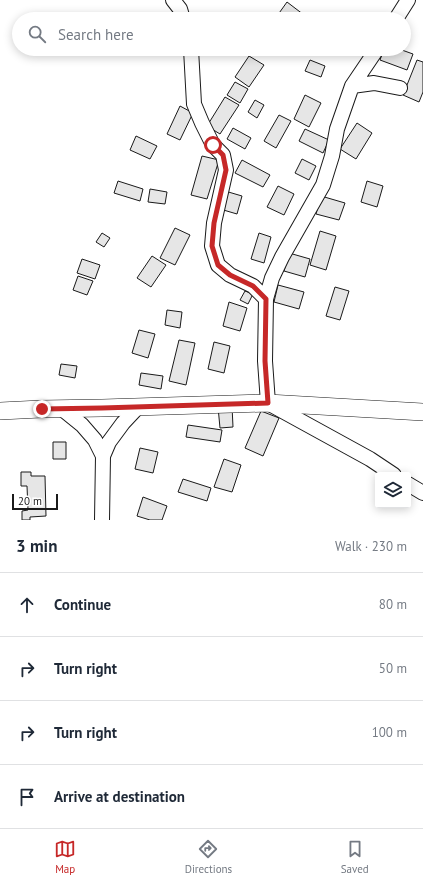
<!DOCTYPE html>
<html lang="en">
<head>
<meta charset="utf-8">
<style>
  body { margin:0; font-family:"PT Sans",sans-serif; background:#f6f6f7; color:#1f2937 }
  .controls { position:absolute; right:12px; bottom:12px; display:grid; overflow:hidden; border-radius:4px; box-shadow:0 2px 10px #0003 }
  .controls button { width:36px; height:36px; display:grid; place-items:center; padding:0; border:0; border-bottom:1px solid #e0e1e3; background:#fff; color:#1f2937; font:20px sans-serif }
  .scale { position:absolute; left:12px; bottom:10px; width:46px; box-sizing:border-box; padding-left:4px; border:2px solid #1a1a1a; border-top:0; font-size:11px; line-height:14px; white-space:nowrap; color:#1a1a1a; -webkit-text-stroke:3px #fff; paint-order:stroke }
  .stop { position:absolute; width:12px; height:12px; margin:-9px; border:3px solid #c62828; border-radius:50%; background:#fff }
  .stop.end { background:#c62828; border-color:#fff; box-shadow:0 1px 4px #0008 }
  .list { margin:0; padding:0; list-style:none }
  h2 { display:flex; justify-content:space-between; align-items:center; height:52px; margin:0; padding:0 16px; font-size:17px }
  h2 small { font-size:13px; font-weight:400; color:#747a83 }
  .list li { display:grid; grid-template-columns:26px 1fr auto; gap:12px; align-items:center; box-sizing:border-box; height:64px; padding:0 16px; border-top:1px solid #e0e1e3 }
  .list b { display:block; font-size:15px; white-space:nowrap }
  .list em { font-size:13px; font-style:normal; color:#747a83 }
  .icon { flex:none; width:22px; height:22px; fill:none; stroke:currentColor; stroke-width:2; stroke-linecap:round; stroke-linejoin:round }
  .map { position:relative; flex:none; width:423px; height:520px; overflow:hidden }
  .search { position:absolute; background:#fff; box-shadow:0 2px 10px #0003; left:12px; right:12px; top:12px; height:44px; display:flex; align-items:center; gap:10px; box-sizing:border-box; padding:0 14px; border-radius:22px; color:#747a83; font-size:15px }
  .sheet { height:308px; background:#fff }
  nav { display:flex; justify-content:space-around; align-items:center; box-sizing:border-box; height:56px; border-top:1px solid #e0e1e3; background:#fff; font-size:11px; color:#747a83 }
  nav a { display:grid; justify-items:center; gap:2px }
  nav .on { color:#c62828 }
  .map>svg:first-child { display:block }
</style>
</head>
<body>
<div class="map">
<svg width="423" height="520" viewBox="0 0 423 520">
  <rect width="100%" height="100%" fill="#fff"/>
  <!-- building -->
  <path fill="#e6e6e6" stroke="#1a1a1a" d="M287,2L308,18L307,19H282L277,16Z
    M344,49H357L353,55Z
    M384,49H399L413,54L407,70L380,60Z
    M249,56L264,65L249,87L235,77Z
    M310,60L325,66L321,77L305,71Z
    M417,60L423,62V92L419,102L403,95Z
    M235,82L248,89L240,103L227,95Z
    M305,95L321,103L309,127L294,119Z
    M225,97L239,105L220,134L207,126Z
    M255,100L264,105L257,118L248,112Z
    M180,106L193,113L180,140L167,134Z
    M279,115L291,121L276,148L264,141Z
    M357,123L372,133L356,159L340,149Z
    M233,128L251,138L245,149L227,139Z
    M305,129L329,140L323,153L299,141Z
    M136,136L157,146L150,159L130,150Z
    M202,156L219,160L207,199L191,195Z
    M302,159L316,166L309,180L295,173Z
    M242,160L270,175L263,187L235,173Z
    M118,181L143,189L140,201L114,193Z
    M367,181L383,186L377,207L361,202Z
    M278,186L294,194L284,215L267,207Z
    M150,189L167,192L165,204L148,202Z
    M225,191L242,196L237,214L220,209Z
    M321,196L345,203L339,220L316,214Z
    M175,228L190,235L175,265L160,258Z
    M320,231L336,236L326,270L310,265Z
    M102,233L110,238L104,247L96,242Z
    M259,233L271,237L264,263L251,259Z
    M289,253L310,259L305,277L284,271Z
    M152,256L166,265L151,287L137,278Z
    M82,259L100,265L95,279L77,273Z
    M78,276L93,281L87,295L73,290Z
    M278,285L304,292L299,309L274,302Z
    M335,287L349,291L340,320L326,316Z
    M245,291L253,294L248,304L240,300Z
    M229,302L247,308L240,331L223,326Z
    M167,310L182,312L180,328L165,325Z
    M139,330L155,334L148,358L132,353Z
    M179,340L195,343L186,385L169,381Z
    M214,342L230,346L224,373L208,369Z
    M61,364L77,366L75,378L59,375Z
    M141,373L163,376L161,389L139,385Z
    M232,406L233,427L220,428L218,407Z
    M261,411L279,418L263,456L245,448Z
    M188,425L222,430L220,442L186,437Z
    M53,442H66V459H53Z
    M140,448L158,452L153,473L135,469Z
    M224,459L241,465L232,492L214,487Z
    M21,472H31V476H45L46,516L30,517V520H22V511L28,510L27,486H21Z
    M183,479L211,488L207,501L178,492Z
    M143,497L167,506L162,520H150L137,516Z"/>
  <g fill="none" stroke-linecap="round" stroke-linejoin="round">
    <!-- minor casing -->
    <g stroke="#1a1a1a" stroke-width="16">
      <path id="minor" d="M173,0L180,9L183,19
        M396,19L408,0
        M191,49L194,104L202,123L213,145L223,155L226,170L214,223L212,246L218,265L230,275L253,286L266,299
        M352,86L377,49
        M61,408L82,425L95,440L103,456
        M394,475L370,459L268,403L265,361L266,299L272,278L282,257L323,185L332,156L337,129L352,86L374,83L400,88
        M408,484L423,493
        M102,520L103,456L109,442L123,423L138,407"/>
    </g>
    <!-- tertiary casing -->
    <g stroke="#1a1a1a" stroke-width="18">
      <path id="tertiary" d="M0,411L41,409L102,408L268,403L423,412"/>
    </g>
    <!-- minor -->
    <use href="#minor" stroke="#fff" stroke-width="14"/>
    <!-- tertiary -->
    <use href="#tertiary" stroke="#fff" stroke-width="17"/>
  </g>
  <g fill="none" stroke-linecap="round" stroke-linejoin="round">
    <!-- route -->
    <path stroke="#c62828" stroke-width="5" d="M42,409L102,408L268,403L265,361L266,299L253,286L230,275L218,265L212,246L214,223L226,170L223,155L213,145"/>
  </g>
</svg>
<div class="controls">
<button><svg class="icon" aria-label="layers" viewBox="0 0 24 24"><path d="M12 4l9 5-9 5-9-5zM3 14l9 5 9-5"/></svg></button>
</div>
<div class="scale">20 m</div>
<div class="stop" style="left:213px;top:145px"></div>
<div class="stop end" style="left:42px;top:409px"></div>
<div class="search"><svg class="icon" aria-label="search" viewBox="0 0 24 24"><circle cx="10" cy="10" r="6"/><path d="M15 15l6 6"/></svg>Search here</div>
</div>
<section class="sheet">
<h2>3 min<small>Walk · 230 m</small></h2>
<ul class="list">
<li><svg class="icon" aria-label="ahead" viewBox="0 0 24 24"><path d="M12 20V5M6 11l6-6 6 6"/></svg><div><b>Continue</b></div><em>80 m</em></li>
<li><svg class="icon" aria-label="right" viewBox="0 0 24 24"><path d="M7 20v-9h11M14 6l5 5-5 5"/></svg><div><b>Turn right</b></div><em>50 m</em></li>
<li><svg class="icon" aria-label="right" viewBox="0 0 24 24"><path d="M7 20v-9h11M14 6l5 5-5 5"/></svg><div><b>Turn right</b></div><em>100 m</em></li>
<li><svg class="icon" aria-label="arrive" viewBox="0 0 24 24"><path d="M6 21V4h12l-3 4 3 4H6"/></svg><div><b>Arrive at destination</b></div></li>
</ul>
</section>
<nav>
<a class="on"><svg class="icon" aria-label="map" viewBox="0 0 24 24"><path d="M3 6l6-2 6 2 6-2v14l-6 2-6-2-6 2zM9 4v14M15 6v14"/></svg>Map</a>
<a><svg class="icon" aria-label="directions" viewBox="0 0 24 24"><path d="M12 3l9 9-9 9-9-9zM9 14v-3h6M13 9l2 2-2 2"/></svg>Directions</a>
<a><svg class="icon" aria-label="saved" viewBox="0 0 24 24"><path d="M7 4h10v16l-5-4-5 4z"/></svg>Saved</a>
</nav>
</body>
</html>
